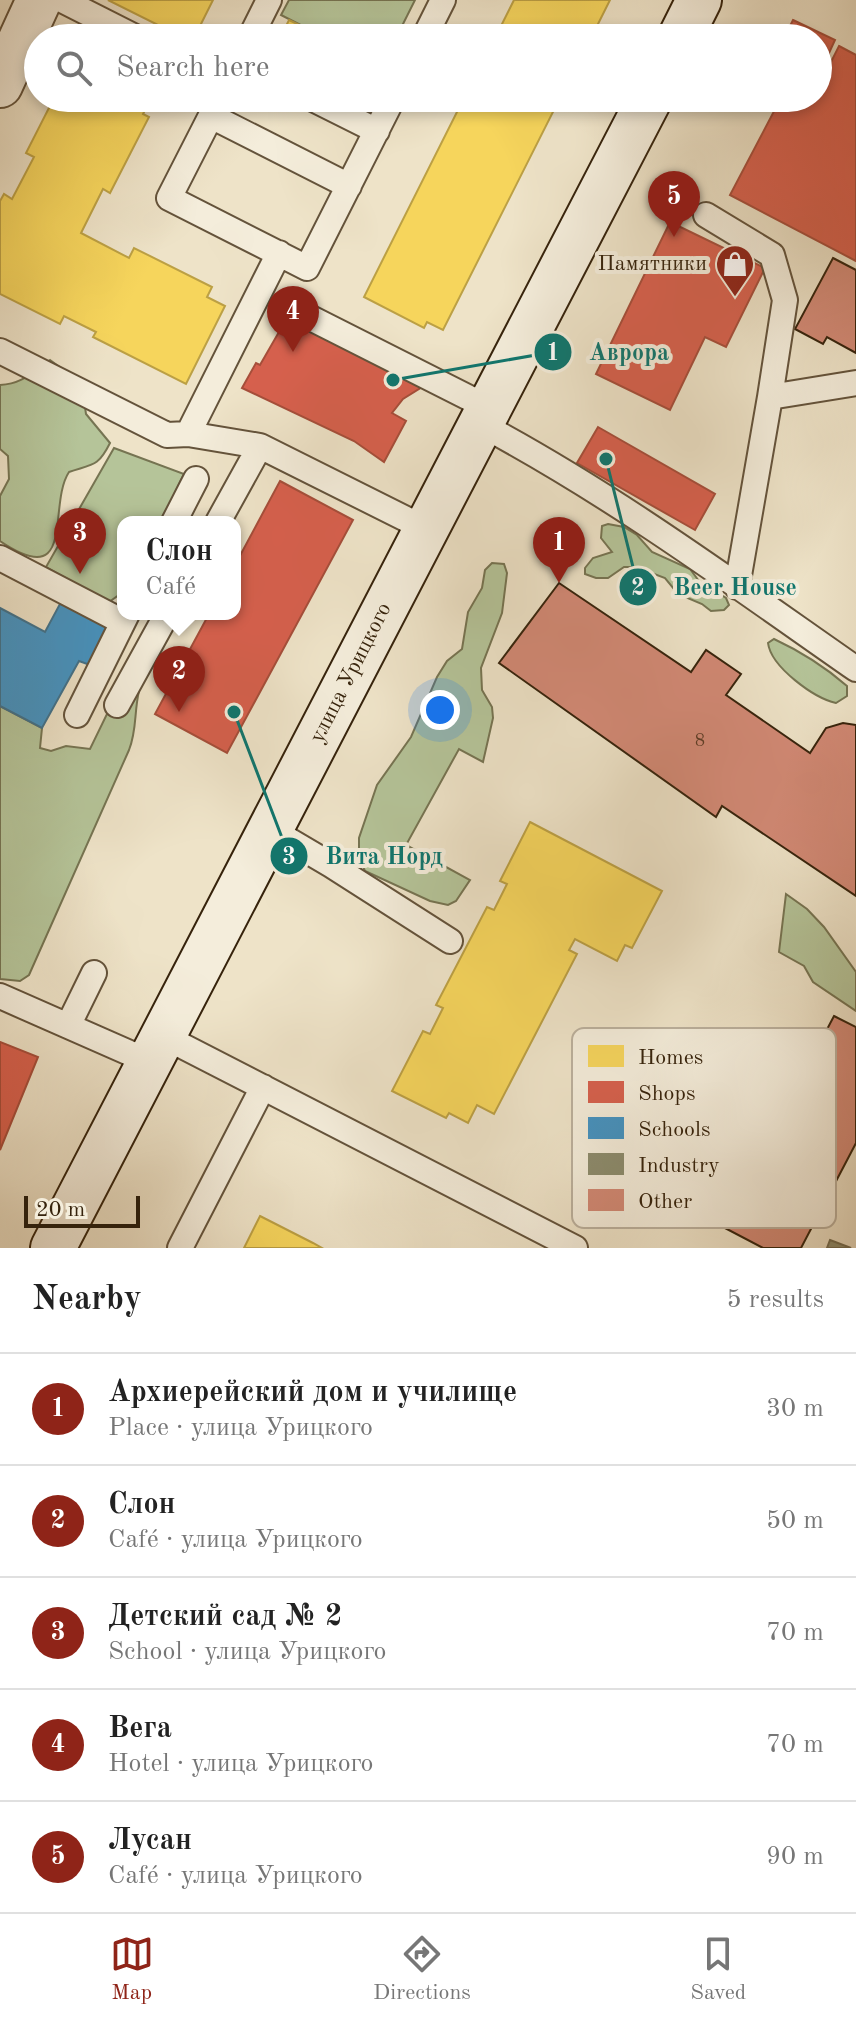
<!DOCTYPE html>
<html lang="en">
<head>
<meta charset="utf-8">
<style>
  body { margin:0; font-family:"Old Standard TT",serif; background:#f2f2f2; color:#222 }
  .scale { position:absolute; left:24px; bottom:20px; width:116px; box-sizing:border-box; padding-left:8px; border:4px solid #36230c; border-top:0; font-size:22px; line-height:28px; white-space:nowrap; color:#36230c; -webkit-text-stroke:6px #f4eddb; paint-order:stroke }
  .you { position:absolute; left:440px; top:710px; width:28px; height:28px; margin:-20px; border:6px solid #fff; border-radius:50%; background:#1a73e8; box-shadow:0 0 0 12px #1a73e833 }
  .badge { display:grid; place-items:center; width:52px; height:52px; border-radius:50%; background:#8f2418; color:#fff; font-size:26px; font-weight:700 }
  .pin { position:absolute; translate:-50% -66px; filter:drop-shadow(0 2px 4px #0008) }
  .pin::after { content:''; position:absolute; top:42px; width:28px; height:24px; background:inherit; clip-path:polygon(0 0,100% 0,50% 100%) }
  .popup { position:absolute; left:117px; top:516px; width:124px; height:104px; box-sizing:border-box; display:grid; place-content:center; border-radius:16px; background:#fff; filter:drop-shadow(0 2px 6px #0005); font-size:26px; white-space:nowrap; color:#767676 }
  .popup b { font-size:30px; color:#222 }
  .popup::after { content:''; position:absolute; left:50%; top:100%; margin-left:-16px; border:16px solid transparent; border-top-color:#fff }
  .list { margin:0; padding:0; list-style:none }
  h2 { display:flex; justify-content:space-between; align-items:center; height:104px; margin:0; padding:0 32px; font-size:34px }
  h2 small { font-size:26px; font-weight:400; color:#767676 }
  .list li { display:grid; grid-template-columns:52px 1fr auto; gap:24px; align-items:center; box-sizing:border-box; height:112px; padding:0 32px; border-top:2px solid #e0e0e0 }
  .list b { display:block; font-size:30px; white-space:nowrap }
  .list p { margin:0; font-size:26px; white-space:nowrap; color:#767676 }
  .list em { font-size:26px; font-style:normal; color:#767676 }
  .icon { flex:none; width:44px; height:44px; fill:none; stroke:currentColor; stroke-width:2; stroke-linecap:round; stroke-linejoin:round }
  .map { position:relative; flex:none; width:856px; height:1248px; overflow:hidden }
  .search { position:absolute; background:#fff; box-shadow:0 4px 12px #0003; left:24px; right:24px; top:24px; height:88px; display:flex; align-items:center; gap:20px; box-sizing:border-box; padding:0 28px; border-radius:44px; color:#767676; font-size:30px }
  .sheet { height:664px; background:#fff }
  nav { display:flex; justify-content:space-around; align-items:center; box-sizing:border-box; height:112px; border-top:2px solid #e0e0e0; background:#fff; font-size:22px; color:#767676 }
  nav a { display:grid; justify-items:center; gap:4px }
  nav .on { color:#8f2418 }
  .map>svg:first-child { display:block }
</style>
</head>
<body>
<div class="map">
<svg width="856" height="1248" viewBox="0 0 856 1248">
  <rect width="100%" height="100%" fill="#eee3c8"/>
  <filter id="stains"><feTurbulence type="fractalNoise" baseFrequency=".0025" numOctaves="4"/><feColorMatrix values="0 0 0 0 .2 0 0 0 0 .09 0 0 0 0 .02 0 0 0 .5 -.17"/></filter>
  <radialGradient id="worn" r=".72"><stop offset=".6" stop-color="#630" stop-opacity="0"/><stop offset="1" stop-color="#630" stop-opacity=".3"/></radialGradient>
  <!-- green -->
  <path fill="#b5c499" stroke="#767452" stroke-width="2" d="M289,0H415L396,38H326L281,15Z
    M50,360L72,376L84,400L86,414L110,443C98,467 93,464 69,472C47,505 77,593 0,541V496L9,479L8,456L0,449V385C23,384 32,372 50,360Z
    M114,448L184,474L161,522H123V592L109,602L46,567Z
    M608,524L624,527L637,535L652,552L690,569L699,581L726,598L729,605L724,610L711,611L702,604L678,594L665,578L636,567H624L608,578H596L585,574V568L593,558L612,552L601,538L602,526Z
    M492,563L504,564L507,573L502,613L481,668L482,690L492,707L493,718L483,762L459,749L406,845L470,880L456,901L448,905L430,901L365,871L359,856V838L377,785L411,737L437,677L447,661L462,649L468,612L482,588L485,570Z
    M774,639C802,652 824,666 847,686V696L836,703C814,698 771,667 768,643Z
    M124,679L139,691C134,712 137,730 129,750L29,975L20,981L0,979V706L42,728L40,748L51,751L66,746L90,749Z
    M786,894L807,909L824,927L856,972V1011L813,982L804,966L779,952Z"/>
  <!-- homes -->
  <path fill="#f6d55c" stroke="#bca044" stroke-width="2" d="M108,0H213L194,38H184Z
    M514,0H610L591,38H495Z
    M289,20L326,38H280Z
    M54,98H151L143,114L149,117L110,193L103,189L81,233L129,258L134,248L212,287L207,297L225,306L186,384L93,337L96,332L64,316L60,324L0,294V201L4,194L12,199L34,157L26,153Z
    M464,98H560L443,330L427,322L424,328L364,297Z
    M530,822L662,891L632,948L625,945L617,961L575,939L569,950L577,954L494,1114L477,1105L468,1123L449,1113L446,1118L392,1091L423,1031L430,1034L443,1008L436,1005L487,907L494,910L507,884L500,881Z
    M260,1216L313,1243L322,1248H244Z"/>
  <!-- shops -->
  <path fill="#d6604d" stroke="#a64e3a" stroke-width="2" d="M793,20L835,40L824,64L818,61V38H784Z
    M839,46L856,55V261L730,195L781,98H818V73L824,76Z
    M670,222L765,268L726,347L705,337L670,410L596,374Z
    M287,318L422,387L403,399L392,413L406,421L384,462L354,441L242,388L256,363L260,365Z
    M598,427L715,494L695,530L577,463Z
    M280,481L353,520L227,753L155,714L209,614H235V565Z
    M0,1042L38,1057L0,1150Z"/>
  <!-- schools -->
  <path fill="#4393c3" stroke="#3f718c" stroke-width="2" d="M61,602L110,629L90,665L79,661L42,728L0,706V608L45,632Z"/>
  <!-- industry -->
  <path fill="#8c8c6e" stroke="#726c51" stroke-width="2" d="M830,1240L851,1248H827Z"/>
  <!-- building -->
  <path fill="#d28975" stroke="#36230c" stroke-width="2" d="M833,258L856,270V353L827,337L823,344L795,329Z
    M559,583L691,672L706,650L741,674L726,695L810,753L826,728L843,723L856,725V896L722,806L716,817L499,663Z
    M834,1016L856,1027V1143L801,1248H763L723,1227Z
    M641,1116L666,1129L630,1198L606,1185Z"/>
  <g fill="none" stroke-linecap="round" stroke-linejoin="round">
    <!-- service casing -->
    <g stroke="#64533b" stroke-width="28">
      <path id="service" d="M62,0L137,38
        M250,38L269,0
        M424,38L443,0
        M220,98L169,198L307,268L393,98
        M311,98L377,131
        M211,116L349,186
        M706,215L772,255L785,300L770,397
        M289,307L489,408
        M0,351L167,435L188,434L260,446L426,529
        M480,424C612,494 734,584 856,669
        M188,434L279,253
        M174,522L196,479
        M218,522L260,446
        M0,558L123,622
        M737,587L770,397L856,383
        M117,705L167,614
        M77,715L127,614
        M270,829L331,865L450,941
        M0,996L150,1062
        M68,1026L94,973
        M163,1036L575,1248
        M180,1248L263,1087"/>
    </g>
    <!-- minor casing -->
    <g stroke="#64533b" stroke-width="48">
      <path id="minor" d="M0,85L39,0"/>
    </g>
    <!-- secondary casing -->
    <g stroke="#36230c" stroke-width="48">
      <path id="secondary" d="M680,38L699,0
        M53,1248L650,98"/>
    </g>
    <!-- service -->
    <use href="#service" stroke="#f4eddb" stroke-width="24"/>
    <!-- minor -->
    <use href="#minor" stroke="#f4eddb" stroke-width="44"/>
    <!-- secondary -->
    <use href="#secondary" stroke="#f4eddb" stroke-width="44"/>
  </g>
  <!-- icons -->
  <defs>
    <g id="shop-pin" transform="scale(2)"><path d="M0 17L-7.5 6A9.5 9.5 0 1 1 7.5 6Z" fill="#8f2418" stroke="#f4eddb"/><path d="M-5-2.5h2.3a2.7 3.5 0 0 1 5.4 0H5L5.5 6h-11ZM-1.5-2.5h3a1.5 2.3 0 0 0-3 0Z" fill="#fff"/></g>
  </defs>
  <g fill-rule="evenodd">
    <use href="#shop-pin" x="735" y="264"/>
  </g>
  <g text-anchor="middle" dominant-baseline="central" stroke-width="8" stroke-linejoin="round" paint-order="stroke">
    <!-- number labels -->
    <g font-size="18" fill="#5d3c26">
      <text x="700" y="741">8</text>
    </g>
    <!-- poi labels -->
    <g font-size="22" fill="#36230c" stroke="#f4eddb" text-anchor="end">
      <text x="707" y="264">Памятники</text>
    </g>
    <!-- street labels -->
    <g font-size="22" fill="#36230c" stroke="#f4eddb">
      <text transform="translate(351 673) rotate(-63)">улица Урицкого</text>
    </g>
  </g>
  <!-- legend -->
  <rect x="572" y="1028" width="264" height="200" rx="12" fill="#f4eddb" stroke="#bbb09d" stroke-width="2"/>
  <rect x="588" y="1045" width="36" height="22" fill="#f6d55c"/>
  <rect x="588" y="1081" width="36" height="22" fill="#d6604d"/>
  <rect x="588" y="1117" width="36" height="22" fill="#4393c3"/>
  <rect x="588" y="1153" width="36" height="22" fill="#8c8c6e"/>
  <rect x="588" y="1189" width="36" height="22" fill="#d28975"/>
  <g font-size="22" fill="#36230c">
    <text x="638" y="1064">Homes</text>
    <text x="638" y="1100">Shops</text>
    <text x="638" y="1136">Schools</text>
    <text x="638" y="1172">Industry</text>
    <text x="638" y="1208">Other</text>
  </g>
  <!-- callouts -->
  <path fill="none" stroke="#0f766e" stroke-width="3" d="M393 380L553 352M606 459L638 587M234 712L289 856"/>
  <g fill="#0f766e" stroke="#f4eddb" stroke-width="3">
    <circle cx="393" cy="380" r="8"/>
    <circle cx="606" cy="459" r="8"/>
    <circle cx="234" cy="712" r="8"/>
    <circle cx="553" cy="352" r="20"/>
    <circle cx="638" cy="587" r="20"/>
    <circle cx="289" cy="856" r="20"/>
  </g>
  <g font-size="24" text-anchor="middle" font-weight="bold" fill="#fff">
    <text x="553" y="360">1</text>
    <text x="638" y="595">2</text>
    <text x="289" y="864">3</text>
  </g>
  <g font-size="24" text-anchor="middle" font-weight="bold" fill="#0f766e" stroke="#f4eddb" stroke-width="8" stroke-linejoin="round" paint-order="stroke">
    <text x="629" y="360">Аврора</text>
    <text x="735" y="595">Beer House</text>
    <text x="384" y="864">Вита Норд</text>
  </g>
  <rect width="100%" height="100%" filter="url(#stains)"/>
  <rect width="100%" height="100%" fill="url(#worn)"/>
</svg>
<div class="scale">20 m</div>
<div class="you"></div>
<div class="pin badge" style="left:559px;top:583px">1</div>
<div class="pin badge" style="left:179px;top:712px">2</div>
<div class="popup"><b>Слон</b>Café</div>
<div class="pin badge" style="left:80px;top:574px">3</div>
<div class="pin badge" style="left:293px;top:352px">4</div>
<div class="pin badge" style="left:674px;top:237px">5</div>
<div class="search"><svg class="icon" aria-label="search" viewBox="0 0 24 24"><circle cx="10" cy="10" r="6"/><path d="M15 15l6 6"/></svg>Search here</div>
</div>
<section class="sheet">
<h2>Nearby<small>5 results</small></h2>
<ul class="list">
<li><span class="badge">1</span><div><b>Архиерейский дом и училище</b><p>Place · улица Урицкого</p></div><em>30 m</em></li>
<li><span class="badge">2</span><div><b>Слон</b><p>Café · улица Урицкого</p></div><em>50 m</em></li>
<li><span class="badge">3</span><div><b>Детский сад № 2</b><p>School · улица Урицкого</p></div><em>70 m</em></li>
<li><span class="badge">4</span><div><b>Вега</b><p>Hotel · улица Урицкого</p></div><em>70 m</em></li>
<li><span class="badge">5</span><div><b>Лусан</b><p>Café · улица Урицкого</p></div><em>90 m</em></li>
</ul>
</section>
<nav>
<a class="on"><svg class="icon" aria-label="map" viewBox="0 0 24 24"><path d="M3 6l6-2 6 2 6-2v14l-6 2-6-2-6 2zM9 4v14M15 6v14"/></svg>Map</a>
<a><svg class="icon" aria-label="directions" viewBox="0 0 24 24"><path d="M12 3l9 9-9 9-9-9zM9 14v-3h6M13 9l2 2-2 2"/></svg>Directions</a>
<a><svg class="icon" aria-label="saved" viewBox="0 0 24 24"><path d="M7 4h10v16l-5-4-5 4z"/></svg>Saved</a>
</nav>
</body>
</html>
